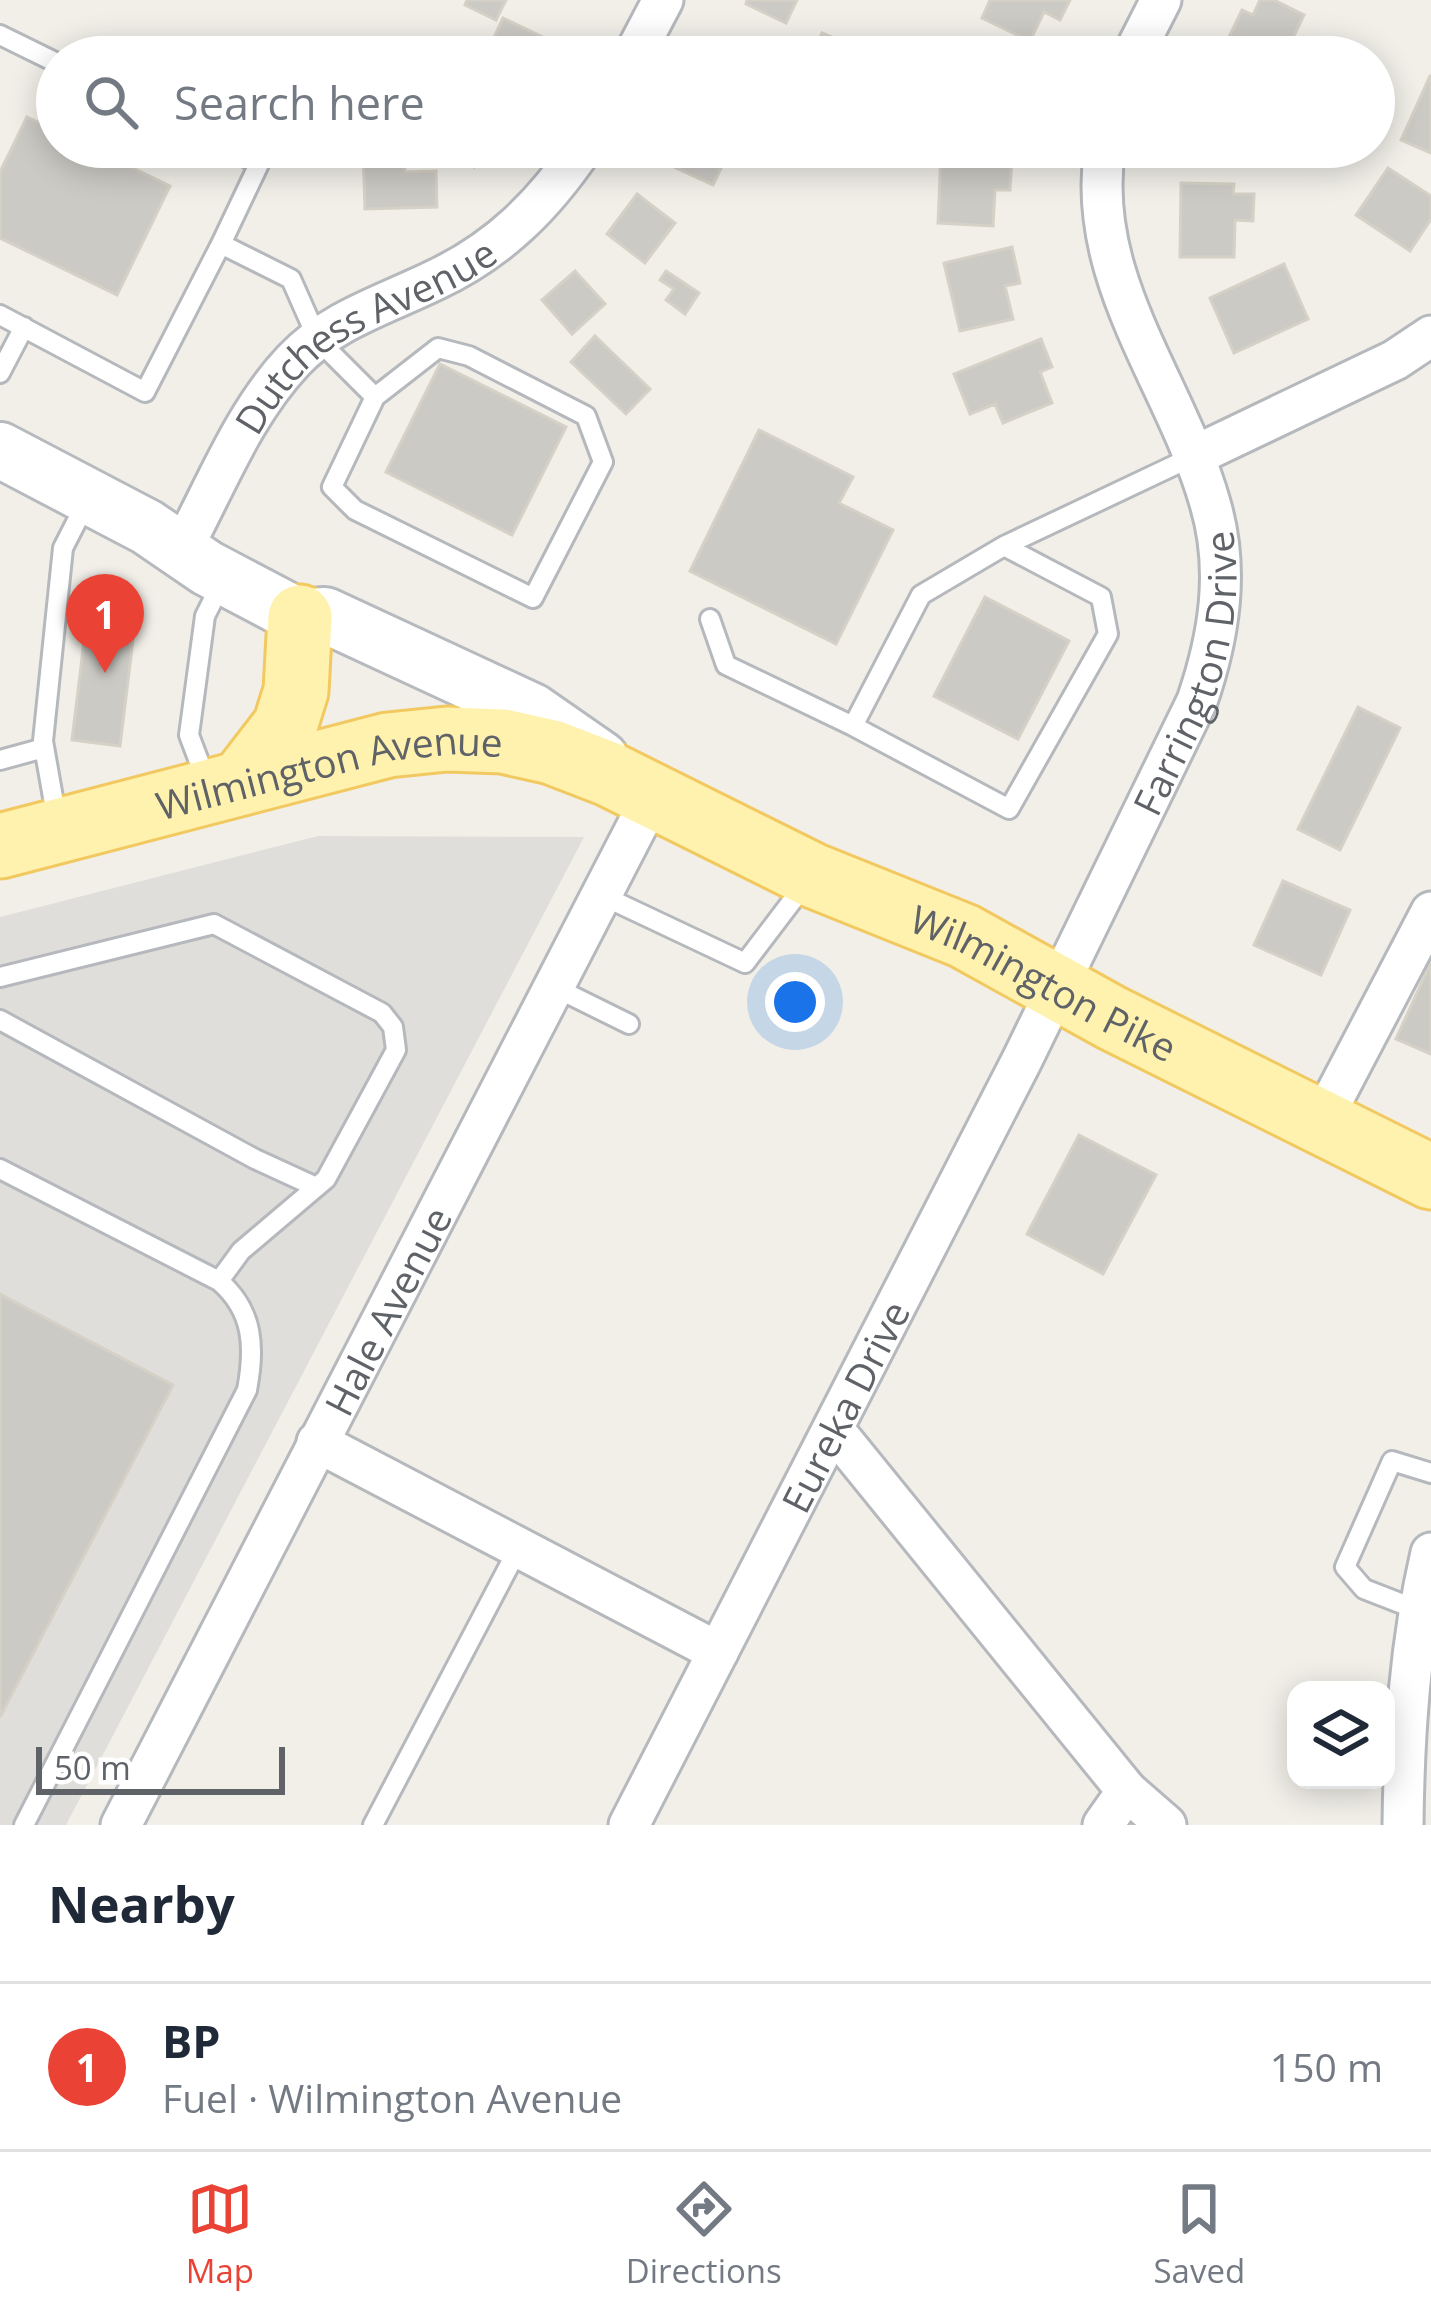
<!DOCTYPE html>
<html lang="en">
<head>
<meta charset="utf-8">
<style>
  body { margin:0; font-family:"Open Sans",sans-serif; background:#f6f6f7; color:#1f2937 }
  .controls { position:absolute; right:36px; bottom:36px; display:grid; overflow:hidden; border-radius:24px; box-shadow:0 6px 30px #0003 }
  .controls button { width:108px; height:108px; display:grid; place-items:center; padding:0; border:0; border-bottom:3px solid #e0e1e3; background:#fff; color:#1f2937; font:60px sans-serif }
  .scale { position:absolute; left:36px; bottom:30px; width:249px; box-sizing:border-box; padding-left:12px; border:6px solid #5f6368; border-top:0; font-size:33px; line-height:42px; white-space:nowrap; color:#5f6368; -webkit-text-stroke:9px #fff; paint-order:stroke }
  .you { position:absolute; left:795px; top:1002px; width:42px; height:42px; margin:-30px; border:9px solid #fff; border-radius:50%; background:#1a73e8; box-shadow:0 0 0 18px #1a73e833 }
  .badge { display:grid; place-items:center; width:78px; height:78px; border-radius:50%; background:#ea4335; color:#fff; font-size:39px; font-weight:700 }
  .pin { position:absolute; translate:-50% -99px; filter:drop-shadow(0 3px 6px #0008) }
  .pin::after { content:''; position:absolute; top:63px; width:42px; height:36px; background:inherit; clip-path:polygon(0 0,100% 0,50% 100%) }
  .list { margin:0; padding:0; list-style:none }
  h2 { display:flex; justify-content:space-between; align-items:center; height:156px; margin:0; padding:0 48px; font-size:51px }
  h2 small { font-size:39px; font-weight:400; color:#747a83 }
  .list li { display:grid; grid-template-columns:78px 1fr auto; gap:36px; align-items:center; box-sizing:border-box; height:168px; padding:0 48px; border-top:3px solid #e0e1e3 }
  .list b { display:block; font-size:45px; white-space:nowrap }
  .list p { margin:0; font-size:39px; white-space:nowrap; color:#747a83 }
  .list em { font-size:39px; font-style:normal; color:#747a83 }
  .icon { flex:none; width:66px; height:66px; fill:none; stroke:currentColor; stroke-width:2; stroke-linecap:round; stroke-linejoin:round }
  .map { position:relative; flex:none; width:1431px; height:1825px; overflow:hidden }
  .search { position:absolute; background:#fff; box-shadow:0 6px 30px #0003; left:36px; right:36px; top:36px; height:132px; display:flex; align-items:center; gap:30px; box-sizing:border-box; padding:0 42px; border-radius:66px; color:#747a83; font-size:45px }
  .sheet { height:324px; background:#fff }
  nav { display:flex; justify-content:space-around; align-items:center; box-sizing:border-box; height:168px; border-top:3px solid #e0e1e3; background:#fff; font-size:33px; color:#747a83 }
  nav a { display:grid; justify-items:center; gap:6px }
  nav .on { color:#ea4335 }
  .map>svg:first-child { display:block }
</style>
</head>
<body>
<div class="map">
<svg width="1431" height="1825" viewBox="0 0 1431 1825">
  <rect width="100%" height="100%" fill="#f1efe8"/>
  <!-- industrial -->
  <path fill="#e0deda" d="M318,836L584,837L66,1825H0V917Z"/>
  <!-- building -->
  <path fill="#cccac5" stroke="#d6d1c6" stroke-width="3" d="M467,0H506L496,20L465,5Z
    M747,0H797L786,23L746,4Z
    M990,0H1070L1060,20L1044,12L1030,41L982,18Z
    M1260,0H1274L1304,15L1284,57H1260L1227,41L1242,10L1253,15Z
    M503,18L555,43L548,57H499L502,51L490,46Z
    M822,33L860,49L856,57H812Z
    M729,38L766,56V57H720Z
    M1430,76H1431V153L1401,140Z
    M27,117L57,131V147H89L170,186L117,295L0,238V172Z
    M404,147L405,172L436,171L437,207L365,209L363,148Z
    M451,147H491L474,167Z
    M666,147H717L710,161L722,166L713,185L659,160Z
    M776,147H805L800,158Z
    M1206,147H1245L1239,160Z
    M941,153L1012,157L1010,190H995L993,226L938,223Z
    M1388,168L1431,196V219L1410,251L1356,215Z
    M1181,183L1234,184L1233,194H1254L1253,221L1235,220L1234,257H1180Z
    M637,194L675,223L645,263L607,234Z
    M1012,247L1020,283L1005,286L1013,319L960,331L944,263Z
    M1284,264L1308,319L1234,353L1210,298Z
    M575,271L605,304L572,334L542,300Z
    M666,271L699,293L685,314L666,300L674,289L660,280Z
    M595,336L650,389L626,414L571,362Z
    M1041,339L1052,367L1040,372L1052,403L1003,423L995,404L970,414L954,374Z
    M440,364L566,427L512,535L386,472Z
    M759,430L853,477L839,503L893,530L836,644L690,571Z
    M985,597L1069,641L1018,739L934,696Z
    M89,601L137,607L120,746L72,740Z
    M1358,707L1400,728L1340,850L1298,829Z
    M1283,881L1350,910L1321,975L1254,945Z
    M1431,962V1054L1396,1039Z
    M1079,1135L1156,1175L1103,1274L1027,1234Z
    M0,1294L173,1385L0,1717Z"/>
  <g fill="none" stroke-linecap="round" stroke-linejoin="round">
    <!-- service casing -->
    <g stroke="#b5b8bc" stroke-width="24">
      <path id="service" d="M0,35L57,63
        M221,244L259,164L226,147
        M0,315L145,392L221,244L291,279L318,340L375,397L332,487L355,510L533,598L603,462L586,416L469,356L438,348L375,397
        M0,373L24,327
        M1004,546L1101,597L1108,634L1009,809L853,726L921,595L1004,546L1194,456
        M710,619L726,665L853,726
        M0,760L44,748
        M206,780L189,735L205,616L222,582
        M57,820L43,741L63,548L87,501
        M601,895L745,963L805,884
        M0,977L214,924L382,1013L393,1027L396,1050L326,1179L241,1251L219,1281
        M552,986L629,1024
        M0,1020L255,1159L316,1187
        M0,1169L219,1281C254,1311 255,1348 247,1390L24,1825
        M1418,1610L1364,1589L1345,1567L1392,1461L1431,1473
        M373,1825L519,1547"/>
    </g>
    <!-- minor casing -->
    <g stroke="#b5b8bc" stroke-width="45">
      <g id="minor">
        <path d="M633,57L663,0"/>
        <path d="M1132,57L1161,0"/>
        <path d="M1194,456L1395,360L1431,336"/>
        <path id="s1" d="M181,551C215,488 243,414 293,361C331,320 386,304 435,280C499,250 544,205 583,147"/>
        <path d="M1321,1122L1431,912"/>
        <path d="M834,1430L1127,1791L1166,1825"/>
        <path d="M317,1442L718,1652"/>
        <path id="s2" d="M121,1825L653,795"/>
        <path id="s3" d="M629,1825L1022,1060L1197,701C1219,637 1230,570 1210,503C1176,383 1084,279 1105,147"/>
        <path d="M1103,1825L1127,1791"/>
        <path d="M1403,1825C1404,1732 1410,1644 1431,1553"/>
      </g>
    </g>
    <!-- secondary casing -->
    <g stroke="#b6babf" stroke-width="60">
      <path id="secondary" d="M0,450L147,527L207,568L300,617L325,615L532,711L601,759"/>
    </g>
    <!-- primary casing -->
    <g stroke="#f2c960" stroke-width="69">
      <g id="primary">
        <path d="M241,783L285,726L296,691L300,617"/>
        <path id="s4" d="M0,846L388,745L447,739L503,741L552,752L609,774L812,875L964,936L1112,1018L1431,1177"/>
      </g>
    </g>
    <!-- service -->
    <use href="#service" stroke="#fff" stroke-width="18"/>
    <!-- minor -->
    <use href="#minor" stroke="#fff" stroke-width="39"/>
    <!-- secondary -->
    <use href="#secondary" stroke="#fff" stroke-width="54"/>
    <!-- primary -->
    <use href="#primary" stroke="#fff2af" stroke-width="63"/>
  </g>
  <g text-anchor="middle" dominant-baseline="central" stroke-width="9" stroke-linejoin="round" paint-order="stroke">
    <!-- street labels -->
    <g font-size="39" fill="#5f6368" stroke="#fff">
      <text stroke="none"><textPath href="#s1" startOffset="294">Dutchess Avenue</textPath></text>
      <text stroke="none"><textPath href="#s3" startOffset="1284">Farrington Drive</textPath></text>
      <text stroke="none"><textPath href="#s4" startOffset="339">Wilmington Avenue</textPath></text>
      <text stroke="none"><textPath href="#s4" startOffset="1110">Wilmington Pike</textPath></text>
      <text stroke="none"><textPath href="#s2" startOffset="579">Hale Avenue</textPath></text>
      <text stroke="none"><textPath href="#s3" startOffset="471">Eureka Drive</textPath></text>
    </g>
  </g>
</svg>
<div class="controls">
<button><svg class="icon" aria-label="layers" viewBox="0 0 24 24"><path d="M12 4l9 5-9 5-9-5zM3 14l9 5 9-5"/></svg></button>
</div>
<div class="scale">50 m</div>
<div class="you"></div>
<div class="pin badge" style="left:105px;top:673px">1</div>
<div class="search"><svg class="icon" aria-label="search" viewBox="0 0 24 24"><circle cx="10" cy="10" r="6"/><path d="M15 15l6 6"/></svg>Search here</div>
</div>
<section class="sheet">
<h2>Nearby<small></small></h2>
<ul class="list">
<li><span class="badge">1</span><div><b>BP</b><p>Fuel · Wilmington Avenue</p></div><em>150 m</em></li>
</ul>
</section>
<nav>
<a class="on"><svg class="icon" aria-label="map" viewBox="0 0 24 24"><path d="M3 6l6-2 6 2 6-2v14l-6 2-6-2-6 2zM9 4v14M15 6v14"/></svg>Map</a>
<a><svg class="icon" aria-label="directions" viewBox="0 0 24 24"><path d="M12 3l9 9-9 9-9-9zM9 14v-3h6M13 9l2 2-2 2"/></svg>Directions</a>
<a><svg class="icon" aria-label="saved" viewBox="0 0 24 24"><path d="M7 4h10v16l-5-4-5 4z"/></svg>Saved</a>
</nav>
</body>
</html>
